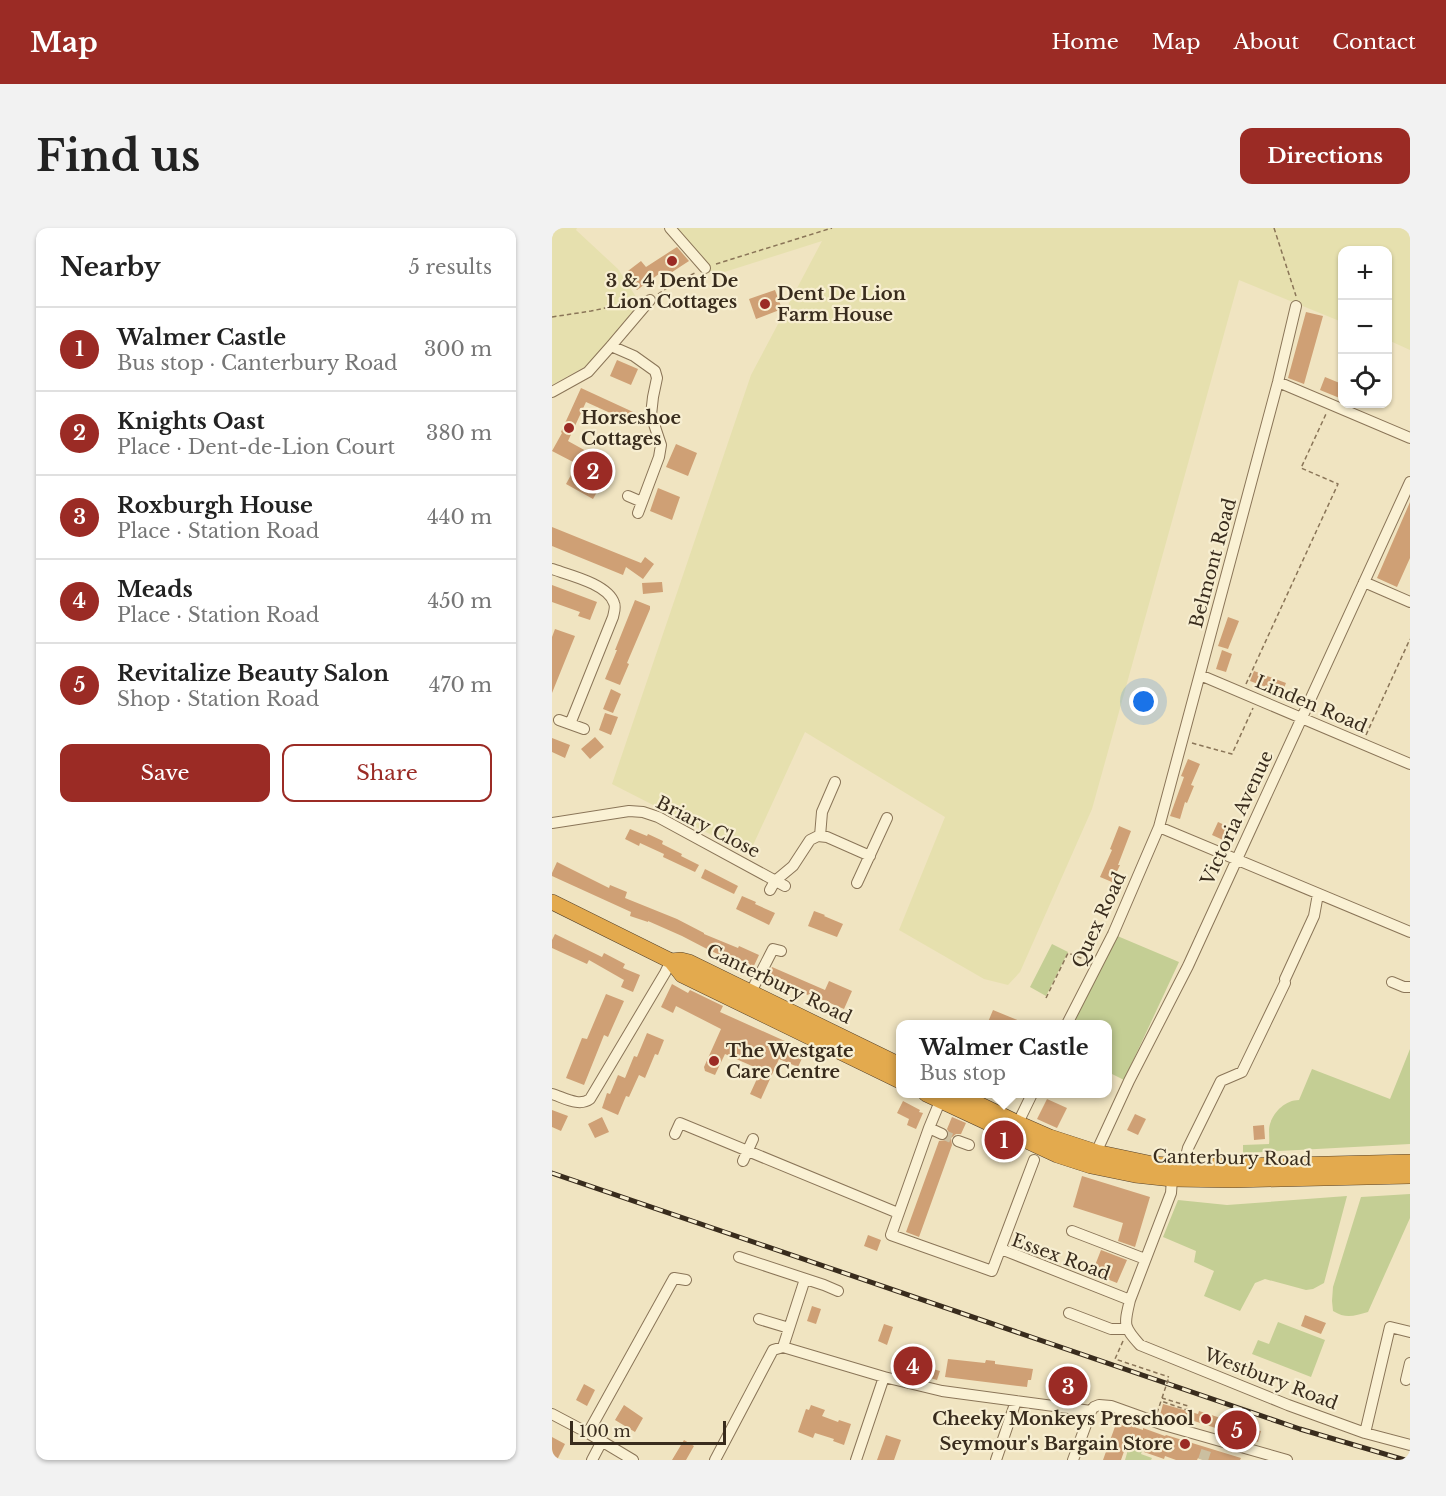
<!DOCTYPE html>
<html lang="en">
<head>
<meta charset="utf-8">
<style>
  body { margin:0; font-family:"Libre Baskerville",serif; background:#f2f2f2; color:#222 }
  .controls { position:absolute; right:18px; top:18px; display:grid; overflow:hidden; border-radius:12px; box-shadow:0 2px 4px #0004 }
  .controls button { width:54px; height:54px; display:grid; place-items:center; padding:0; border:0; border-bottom:2px solid #e0e0e0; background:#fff; color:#222; font:30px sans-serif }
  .scale { position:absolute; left:18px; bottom:15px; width:156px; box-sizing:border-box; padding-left:6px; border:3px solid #392c1d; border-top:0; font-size:16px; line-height:21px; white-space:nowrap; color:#392c1d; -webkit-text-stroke:4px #f7eed1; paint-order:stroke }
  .you { position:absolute; left:592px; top:474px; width:21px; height:21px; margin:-15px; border:4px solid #fff; border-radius:50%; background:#1a73e8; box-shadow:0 0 0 9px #1a73e833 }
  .badge { display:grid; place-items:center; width:39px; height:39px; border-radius:50%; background:#9b2b25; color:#fff; font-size:20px; font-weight:700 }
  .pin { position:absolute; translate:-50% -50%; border:3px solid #fff; box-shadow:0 2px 6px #0006 }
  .popup { position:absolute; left:344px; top:792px; width:216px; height:78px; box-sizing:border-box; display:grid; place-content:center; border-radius:12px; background:#fff; filter:drop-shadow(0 2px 4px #0005); font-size:20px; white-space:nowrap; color:#767676 }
  .popup b { font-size:22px; color:#222 }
  .popup::after { content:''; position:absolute; left:50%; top:100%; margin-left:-12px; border:12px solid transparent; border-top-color:#fff }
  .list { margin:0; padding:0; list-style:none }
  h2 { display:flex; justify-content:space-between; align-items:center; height:78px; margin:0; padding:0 24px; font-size:26px }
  h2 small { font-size:20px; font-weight:400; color:#767676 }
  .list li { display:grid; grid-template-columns:39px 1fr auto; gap:18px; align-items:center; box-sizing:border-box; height:84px; padding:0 24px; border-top:2px solid #e0e0e0 }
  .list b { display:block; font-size:22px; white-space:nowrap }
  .list p { margin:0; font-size:20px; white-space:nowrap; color:#767676 }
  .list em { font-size:20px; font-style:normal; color:#767676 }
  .actions { display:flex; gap:12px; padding:18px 24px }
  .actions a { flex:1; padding:14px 0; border:2px solid #9b2b25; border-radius:12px; text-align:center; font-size:21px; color:#9b2b25 }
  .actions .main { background:#9b2b25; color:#fff }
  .icon { flex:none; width:33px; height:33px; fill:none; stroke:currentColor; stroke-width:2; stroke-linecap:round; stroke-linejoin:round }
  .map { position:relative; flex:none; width:858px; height:1232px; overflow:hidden; border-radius:12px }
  header { display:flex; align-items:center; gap:36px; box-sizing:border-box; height:84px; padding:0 30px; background:#9b2b25; color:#fff }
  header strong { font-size:28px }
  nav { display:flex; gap:33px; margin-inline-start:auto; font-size:21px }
  .intro { display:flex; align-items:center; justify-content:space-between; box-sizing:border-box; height:144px; padding:0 36px }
  h1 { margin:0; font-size:42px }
  .button { padding:15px 27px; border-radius:12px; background:#9b2b25; color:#fff; font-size:21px; font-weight:700 }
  main { display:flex; gap:36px; padding:0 36px }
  aside { flex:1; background:#fff; border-radius:12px; box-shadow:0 2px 4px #0004 }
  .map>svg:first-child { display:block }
</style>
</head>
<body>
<header>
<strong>Map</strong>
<nav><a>Home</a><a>Map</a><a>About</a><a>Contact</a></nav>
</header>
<div class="intro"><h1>Find us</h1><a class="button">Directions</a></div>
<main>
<aside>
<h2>Nearby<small>5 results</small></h2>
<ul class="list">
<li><span class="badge">1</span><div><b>Walmer Castle</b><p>Bus stop · Canterbury Road</p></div><em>300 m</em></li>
<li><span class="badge">2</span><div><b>Knights Oast</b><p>Place · Dent-de-Lion Court</p></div><em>380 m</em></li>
<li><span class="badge">3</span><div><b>Roxburgh House</b><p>Place · Station Road</p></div><em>440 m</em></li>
<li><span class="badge">4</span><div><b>Meads</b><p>Place · Station Road</p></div><em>450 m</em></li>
<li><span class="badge">5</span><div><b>Revitalize Beauty Salon</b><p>Shop · Station Road</p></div><em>470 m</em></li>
</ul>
<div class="actions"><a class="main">Save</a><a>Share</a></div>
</aside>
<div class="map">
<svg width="858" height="1232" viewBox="0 0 858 1232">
  <rect width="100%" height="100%" fill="#f0e4c1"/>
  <!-- farmland -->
  <path fill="#e6e0ae" d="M0,0H25L24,2L66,41L88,75L36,137L0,157Z
    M118,0H858V122L836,112V22H790V94L687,52L540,581L468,744L456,757L432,751L347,702L393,589L253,504L197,626L60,556L199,147L270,13L160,48Z"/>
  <!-- green -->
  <path fill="#c4ce94" d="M563,707L627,734L572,852L556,844V796H521Z
    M500,716L516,724L494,768L478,759Z
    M858,821V916L691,925V917L717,916C718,910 716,902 718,896C722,883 734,872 747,872L760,841L838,871Z
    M858,966V990L816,1084C802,1088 794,1091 781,1083L780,1073L781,1059L809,969Z
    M795,968L772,1055L761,1061L754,1062L713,1051L703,1055L688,1083L652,1068L662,1043L642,1034L644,1023L611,1009L626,972L675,977Z
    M726,1094L773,1112L759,1149L700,1126L706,1112L717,1116Z
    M578,1215L591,1220L589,1226L600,1230L599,1232H573Z"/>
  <!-- building -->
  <path fill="#cfa075" d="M125,19L137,33L114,48L111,43L85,62L72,46L89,33L94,39Z
    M223,62L230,81L204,91L197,71Z
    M754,84L771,88L752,156L736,150Z
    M65,132L86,141L79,157L58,148Z
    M773,149L790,156V171L768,162Z
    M29,160L92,189L87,198L34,174L16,213L63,239L55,254L51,253L41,271L14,256L25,236L0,223L10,205L9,204Z
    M124,216L145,225L136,248L114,239Z
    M106,260L128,269L120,292L98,283Z
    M858,274V330L845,359L825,350Z
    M0,299L89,335L93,329L102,336L91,351L74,339L71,347L0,318Z
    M110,354L111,364L91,366L90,355Z
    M0,357L45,374L38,392L26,388L28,384L0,374Z
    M83,372L98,378V381L75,435L77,436L68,457L53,451L65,422H63Z
    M676,389L687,393L676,421L666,418Z
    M3,401L23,408L0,465V409Z
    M670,422L680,426L674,444L664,441Z
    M702,443L734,455L730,465L698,453Z
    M59,461L69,466L61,485L51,481Z
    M53,485L66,489L59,507L47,502Z
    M43,509L52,519L38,531L29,521Z
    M0,510L18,517L13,530L0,524Z
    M636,531L648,536L639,557L642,558L635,575L633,574L628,591L618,588L632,549L629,548Z
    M666,594L677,599L671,612L660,607Z
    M567,598L579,603L566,637H568L560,654L548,649L560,622L558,621Z
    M78,601L95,608L96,606L111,613L110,616L130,626L129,628L147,637L143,644L111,629L112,626L88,615L87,618L73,611Z
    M5,634L57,660L58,657L75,664L73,670L125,691L152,705V706L186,720L187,718L207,727L200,742L155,721L130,708L96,693V694L78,688L79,684L0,648V645Z
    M153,641L186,658L182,666L149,650Z
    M190,668L204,674L203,676L223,685L217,697L184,681Z
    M262,683L273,687L272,688L291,696L285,709L256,698Z
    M3,706L50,729L52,725L73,736L71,740L88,747L81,764L69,759L72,752L37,732L35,736L0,720V712Z
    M220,739L273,762L277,753L300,763L292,781L257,766L256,767L226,754L225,757L215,752Z
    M120,756L136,765L138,762L171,778L168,784L235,814L233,817L252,826L246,839L227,831L209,871L198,866L209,842L173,826L163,847L153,843L152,839L169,801L124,778L121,785L109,779Z
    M54,766L72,773L56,809L52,807L32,857L14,850L30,810L35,811Z
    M441,782L475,796H443L436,794Z
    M95,805L112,812L106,827L103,826L93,850L87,847L77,869L74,868L66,887L50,880L55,865L58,866L66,847L73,850L82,828L85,829Z
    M495,871L515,880L505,900L485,891Z
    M351,873L368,882L367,884L371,885L364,901L355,897L357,891L345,885Z
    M0,882L16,888L9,903L0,899Z
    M583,886L594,891L586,907L575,902Z
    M50,889L57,904L43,910L36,896Z
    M400,889L414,895L409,906H404L399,910L400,917L367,1009L354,1004L387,913L394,912L397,909V905L395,901Z
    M712,897L713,911L702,912L701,898Z
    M530,948L598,969L583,1019L566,1013L571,995L521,979Z
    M316,1007L329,1012L325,1023L312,1018Z
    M549,1022L575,1032L565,1055L540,1045Z
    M260,1078L269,1081L264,1096L255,1093Z
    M753,1087L774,1095L769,1106L749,1098Z
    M332,1096L341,1099L335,1117L326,1113Z
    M396,1131L433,1135L434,1132L443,1133V1136L481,1141L479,1152H476L475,1159L393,1149Z
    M353,1133L388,1143L385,1152L350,1142Z
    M510,1144L531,1153L522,1172L501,1163Z
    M32,1156L43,1162L35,1178L24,1172Z
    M611,1176L646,1186L647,1183L709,1203L706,1214L630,1189L629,1193L608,1187Z
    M72,1177L91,1190L83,1204L63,1192Z
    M259,1177L273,1182L270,1188L286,1194L287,1192L299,1196L292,1217L281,1213L282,1211L263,1205L261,1210L246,1204L254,1181L257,1182Z
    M565,1193L591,1202V1200L613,1208L614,1207L689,1230L688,1232H652L646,1230L645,1232H624L613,1228L612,1231L592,1224L594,1218L576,1212L569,1232H551Z
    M334,1207L349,1212L342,1232H325Z
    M0,1209L13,1216L5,1232H0Z
    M132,1212L142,1218L134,1232H120Z"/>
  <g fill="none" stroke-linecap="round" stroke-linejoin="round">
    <!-- minor-tunnel -->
    <path stroke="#cbbfa0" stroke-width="10" stroke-dasharray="10 5" stroke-linecap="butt" d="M390,906L406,913
      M651,1232L655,1220"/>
    <!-- minor casing -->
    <g stroke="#8a7558" stroke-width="12">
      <path id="minor" d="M118,0L153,40
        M59,118L82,128L103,143L105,150L101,169L99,187L109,217L107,229L86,285
        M726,154L858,210
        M0,164L36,144L59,118L98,72
        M76,268L90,274
        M0,341C17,347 56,356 62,375C64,379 62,384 61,389L18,496
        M812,354L858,374
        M648,447L858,536
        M7,492L32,501
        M0,595L77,583L91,584L106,589L233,658
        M607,599L858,704
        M268,608L270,584L283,554
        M305,655L335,590
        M218,662L223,653L241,638L258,612L266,608L275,609L318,628
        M733,751L762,688L766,666
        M840,754L852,759H858
        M733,755L690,844L669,853L636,920L634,928V938L620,951L619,965L578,1072C572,1097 571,1098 588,1117L736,1177L813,1205L858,1217
        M199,764L221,721L229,723
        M515,796L561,706L607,599L726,154L744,78
        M0,866C13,870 27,879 38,871L113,745L119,733
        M391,866L377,900L339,1007L440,1043L482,932
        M377,900L390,906
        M463,901L480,866
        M123,906L128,895L346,985
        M406,913L417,917
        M542,929L577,853L636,738L858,254
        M191,933L201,911
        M520,1003L593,1031
        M449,1021L578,1072
        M187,1029L272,1057L286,1063
        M517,1085L559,1101H575
        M207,1091L237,1100
        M231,1119L253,1051
        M854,1152L858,1135
        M0,1186L36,1205L81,1232
        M36,1205L122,1050L134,1052
        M813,1205L838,1099L858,1104
        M40,1232L50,1213
        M163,1232L221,1122L231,1119L332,1149L390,1163L539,1183
        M304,1232L332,1149
        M444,1232L464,1173
        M521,1232L539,1183L542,1179L547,1177L559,1178L612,1197L735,1232"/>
    </g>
    <!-- highway casing -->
    <g stroke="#57432c" stroke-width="16">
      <path id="highway" d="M0,674L119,733L129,732L137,734L348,837
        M119,733L130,747L348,853
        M374,866L505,927L539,938L583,947L620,951L681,952L858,948
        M406,866L466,895L498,909L544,924L601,936L634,938L736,937L858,934"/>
    </g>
    <!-- path -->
    <path stroke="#8a7558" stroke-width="1.5" stroke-dasharray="4.5 3" stroke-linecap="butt" d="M722,0L744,68
      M164,36L280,0
      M106,66L121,56L143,45
      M0,89L39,83L82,74
      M694,456L786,256L749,240L774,186
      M814,507L858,411
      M640,515L680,526L701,480
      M494,770L516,725L534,732
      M571,1113L563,1131L617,1149
      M605,1185L609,1173L635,1182L636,1178L610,1170"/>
    <!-- minor -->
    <use href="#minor" stroke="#faf1d4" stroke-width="10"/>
    <!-- highway -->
    <use href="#highway" stroke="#e3aa4e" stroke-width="15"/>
    <!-- rail casing -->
    <g stroke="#392c1d" stroke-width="5">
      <path id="rail" d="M0,945L748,1201L853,1232"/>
    </g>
    <!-- rail -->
    <use href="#rail" stroke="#f7eed1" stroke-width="3" stroke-dasharray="9" stroke-linecap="butt"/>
    <!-- path-bridge -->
    <path stroke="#8a7558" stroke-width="1.5" stroke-dasharray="4.5 3" stroke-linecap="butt" d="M610,1170L617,1149"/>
  </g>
  <!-- markers -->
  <g fill="#9b2b25" stroke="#f7eed1" stroke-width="2">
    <circle cx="120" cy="33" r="6"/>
    <circle cx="213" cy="76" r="6"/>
    <circle cx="17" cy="200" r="6"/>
    <circle cx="162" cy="833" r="6"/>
    <circle cx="654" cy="1191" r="6"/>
    <circle cx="633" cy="1216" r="6"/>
  </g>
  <g text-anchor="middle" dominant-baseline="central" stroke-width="4.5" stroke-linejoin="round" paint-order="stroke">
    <!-- poi labels -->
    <g font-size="18" font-weight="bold" fill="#392c1d" stroke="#f7eed1" text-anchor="start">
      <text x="120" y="53" text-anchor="middle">3 &amp; 4 Dent De<tspan x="120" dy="21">Lion Cottages</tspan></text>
      <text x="225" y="66">Dent De Lion<tspan x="225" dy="21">Farm House</tspan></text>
      <text x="29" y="190">Horseshoe<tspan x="29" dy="21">Cottages</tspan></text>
      <text x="174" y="823">The Westgate<tspan x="174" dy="21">Care Centre</tspan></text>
      <text x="642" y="1191" text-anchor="end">Cheeky Monkeys Preschool</text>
      <text x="621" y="1216" text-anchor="end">Seymour's Bargain Store</text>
    </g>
    <!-- street labels -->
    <g font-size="18" fill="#392c1d" stroke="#f7eed1">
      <text transform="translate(661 335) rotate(-75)">Belmont Road</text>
      <text transform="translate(759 476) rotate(23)">Linden Road</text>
      <text transform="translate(685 590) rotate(-65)">Victoria Avenue</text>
      <text transform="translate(156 599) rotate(27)">Briary Close</text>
      <text transform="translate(547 692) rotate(-65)">Quex Road</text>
      <text transform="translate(227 756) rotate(26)">Canterbury Road</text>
      <text transform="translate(680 930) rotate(1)">Canterbury Road</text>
      <text transform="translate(509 1029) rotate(20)">Essex Road</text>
      <text transform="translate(719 1151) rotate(21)">Westbury Road</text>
    </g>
  </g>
</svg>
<div class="controls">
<button>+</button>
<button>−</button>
<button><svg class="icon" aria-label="locate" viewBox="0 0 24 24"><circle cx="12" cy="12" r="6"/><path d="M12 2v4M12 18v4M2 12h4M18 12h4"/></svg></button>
</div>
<div class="scale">100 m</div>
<div class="you"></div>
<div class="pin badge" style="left:452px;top:912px">1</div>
<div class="popup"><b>Walmer Castle</b>Bus stop</div>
<div class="pin badge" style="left:41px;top:243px">2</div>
<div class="pin badge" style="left:516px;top:1158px">3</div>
<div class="pin badge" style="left:361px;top:1138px">4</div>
<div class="pin badge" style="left:685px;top:1202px">5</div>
</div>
</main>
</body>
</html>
